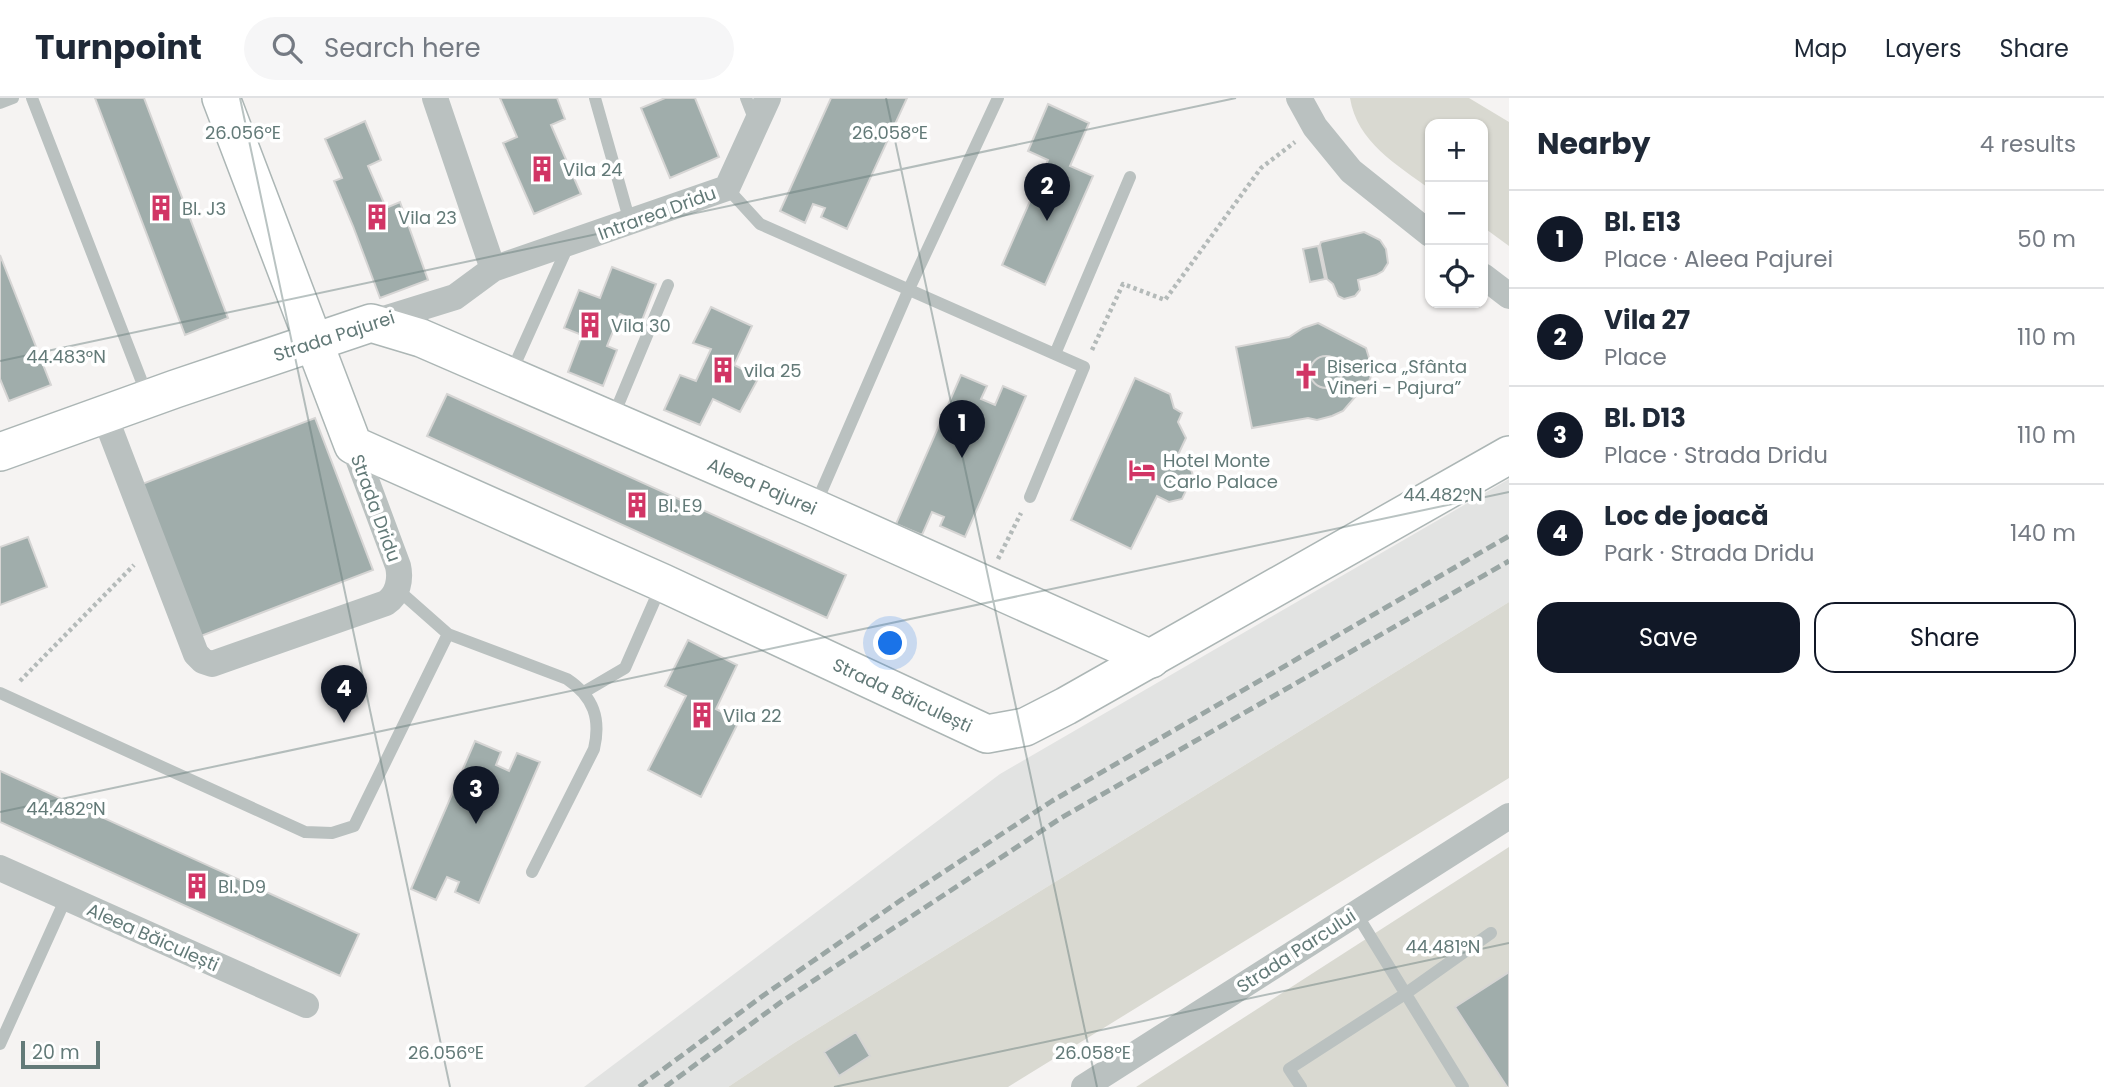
<!DOCTYPE html>
<html lang="en">
<head>
<meta charset="utf-8">
<style>
  body { margin:0; font-family:Poppins,sans-serif; background:#f6f6f7; color:#1f2937 }
  .controls { position:absolute; right:21px; top:21px; display:grid; overflow:hidden; border-radius:14px; box-shadow:0 2px 5px #0004 }
  .controls button { width:63px; height:63px; display:grid; place-items:center; padding:0; border:0; border-bottom:2px solid #e0e1e3; background:#fff; color:#1f2937; font:35px sans-serif }
  .scale { position:absolute; left:21px; bottom:18px; width:79px; box-sizing:border-box; padding-left:7px; border:4px solid #637a78; border-top:0; font-size:19px; line-height:24px; white-space:nowrap; color:#637a78; -webkit-text-stroke:5px #fff; paint-order:stroke }
  .you { position:absolute; left:891px; top:546px; width:24px; height:24px; margin:-18px; border:5px solid #fff; border-radius:50%; background:#1a73e8; box-shadow:0 0 0 10px #1a73e833 }
  .badge { display:grid; place-items:center; width:46px; height:46px; border-radius:50%; background:#111827; color:#fff; font-size:23px; font-weight:700 }
  .pin { position:absolute; translate:-50% -58px; filter:drop-shadow(0 2px 4px #0008) }
  .pin::after { content:''; position:absolute; top:37px; width:24px; height:21px; background:inherit; clip-path:polygon(0 0,100% 0,50% 100%) }
  .list { margin:0; padding:0; list-style:none }
  h2 { display:flex; justify-content:space-between; align-items:center; height:91px; margin:0; padding:0 28px; font-size:30px }
  h2 small { font-size:23px; font-weight:400; color:#747a83 }
  .list li { display:grid; grid-template-columns:46px 1fr auto; gap:21px; align-items:center; box-sizing:border-box; height:98px; padding:0 28px; border-top:2px solid #e0e1e3 }
  .list b { display:block; font-size:26px; white-space:nowrap }
  .list p { margin:0; font-size:23px; white-space:nowrap; color:#747a83 }
  .list em { font-size:23px; font-style:normal; color:#747a83 }
  .actions { display:flex; gap:14px; padding:21px 28px }
  .actions a { flex:1; padding:16px 0; border:2px solid #111827; border-radius:21px; text-align:center; font-size:24px; color:#111827 }
  .actions .main { background:#111827; color:#fff }
  .icon { flex:none; width:38px; height:38px; fill:none; stroke:currentColor; stroke-width:2; stroke-linecap:round; stroke-linejoin:round }
  .map { position:relative; flex:none; width:1509px; height:989px; overflow:hidden }
  header { display:flex; align-items:center; gap:42px; box-sizing:border-box; height:98px; padding:0 35px; background:#fff; border-bottom:2px solid #e0e1e3 }
  header strong { font-size:33px }
  nav { display:flex; gap:38px; margin-inline-start:auto; font-size:24px }
  .search { width:490px; height:63px; background:#f6f6f7; display:flex; align-items:center; gap:18px; box-sizing:border-box; padding:0 24px; border-radius:38px; color:#747a83; font-size:26px }
  main { display:flex }
  aside { flex:1; background:#fff }
  .map>svg:first-child { display:block }
</style>
</head>
<body>
<header>
<strong>Turnpoint</strong>
<div class="search"><svg class="icon" aria-label="search" viewBox="0 0 24 24"><circle cx="10" cy="10" r="6"/><path d="M15 15l6 6"/></svg>Search here</div>
<nav><a>Map</a><a>Layers</a><a>Share</a></nav>
</header>
<main>
<div class="map">
<svg width="1509" height="989" viewBox="0 0 1509 989">
  <rect width="100%" height="100%" fill="#f5f3f2"/>
  <!-- built -->
  <path fill="#e2e3e2" d="M1509,381V504L794,945L728,989H584L1000,676Z"/>
  <!-- green -->
  <path fill="#d9d9d1" d="M1350,0H1469L1509,24V148L1483,129V26H1430V91C1397,67 1357,44 1350,0Z
    M1509,504V680L1008,989H728L794,945Z
    M1509,749V989H1136Z"/>
  <!-- building -->
  <path fill="#a0adab" stroke="#d6d5d4" stroke-width="2" d="M95,0H144L228,220L185,237Z
    M500,0H557L565,21L551,27L581,96L534,116L503,45L517,39Z
    M665,0H695L719,59L670,80L641,10Z
    M831,0H907L847,131L821,119L825,110L813,106L805,125L780,113Z
    M1048,6L1089,25L1070,68L1093,78L1045,187L1002,167L1048,62L1028,53Z
    M365,23L381,62L368,68L386,110L400,104L428,182L380,200L353,128L334,83L342,80L325,41Z
    M1364,134L1380,142L1386,151L1388,165L1383,173L1376,177L1358,182L1360,192L1355,198L1344,201L1338,198L1333,186L1327,181L1320,147L1321,144Z
    M1318,148L1325,181L1310,184L1303,151Z
    M0,157L51,287L9,303L0,281Z
    M612,169L656,186L641,225L620,216L607,248L617,252L603,288L568,274L582,237L564,230L579,192L600,200Z
    M711,209L752,228L734,267L759,279L740,314L713,301L700,327L664,312L680,277L696,283L711,251L693,245Z
    M1318,225L1366,250L1373,273L1369,283L1343,313L1332,318L1317,322L1308,320L1252,330L1236,249L1289,239L1303,230Z
    M1310 274a16 16 0 1 1 32 0a16 16 0 1 1-32 0Z
    M961,277L987,288L981,301L995,307L1003,288L1026,298L965,439L940,428L944,419L932,414L922,437L896,426Z
    M1135,280L1170,296L1174,310L1182,315L1178,324L1186,340L1177,359L1189,365L1193,378L1182,401L1169,404L1157,398L1131,451L1071,422Z
    M447,296L846,477L827,520L427,338Z
    M315,320L373,472L201,538L142,386Z
    M28,439L47,489L0,507V449Z
    M688,542L737,567L716,611L739,623L701,699L648,672L686,598L665,588Z
    M475,643L501,654L496,667L509,673L517,655L540,664L479,805L455,794L459,784L447,779L436,802L411,791Z
    M0,673L359,836L340,878L0,724Z
    M1509,874V989H1507L1455,909Z
    M856,934L870,958L839,978L824,954Z"/>
  <g fill="none" stroke-linecap="round" stroke-linejoin="round">
    <!-- secondary casing -->
    <g stroke="#acb6b5" stroke-width="40">
      <g id="secondary">
        <path id="s1" d="M221,0L353,347L663,485L987,636L1025,629L1066,608L1509,357"/>
        <path id="s2" d="M0,354L175,291L371,225L421,240L814,410L1151,561"/>
      </g>
    </g>
    <!-- path -->
    <path stroke="#b4bab9" stroke-width="4.5" stroke-dasharray="3.5 3.5" stroke-linecap="butt" d="M1092,252L1123,186L1165,202L1261,70L1295,44
      M998,461L1021,415
      M20,583L134,467"/>
    <!-- lane -->
    <path stroke="#bac1c0" stroke-width="12" d="M32,0L147,297
      M595,0L630,124
      M746,0L755,23
      M0,5L13,0
      M727,90L760,126L1084,269L1030,399
      M1055,256L1130,79
      M511,275L568,148
      M613,319L668,187
      M815,408L909,191L998,0
      M397,491L448,536L567,581C594,599 601,621 594,651L532,774
      M584,594L625,570L661,488
      M0,595L305,734L332,735L354,728L448,536
      M1356,815L1463,989
      M0,946L66,800
      M1301,989L1289,971L1405,896L1491,835"/>
    <!-- street -->
    <path stroke="#bac1c0" stroke-width="26" d="M1299,0L1315,29L1351,73L1430,136
      M493,171L727,90L768,0
      M1483,178L1509,198
      M371,225L455,199L493,171L435,0
      M104,316L196,556L203,563L212,566L386,505C398,497 401,481 398,468L353,347
      M0,770L306,907
      M1084,989L1509,718"/>
    <!-- secondary -->
    <use href="#secondary" stroke="#fff" stroke-width="37"/>
    <!-- rail -->
    <path stroke="#9aa6a4" stroke-width="5" stroke-dasharray="10 5" stroke-linecap="butt" d="M639,989L764,897L901,802L1052,703L1509,438
      M665,989L781,904L1061,720L1509,463"/>
  </g>
  <!-- ticks -->
  <path fill="none" stroke="#637a78" stroke-width="2" stroke-opacity="0.45" d="M240,0L450,989M886,0L1097,989M0,263L1236,0M0,714L1509,394M834,989L1509,845"/>
  <!-- icons -->
  <defs>
    <g id="building-bare" transform="scale(2.1)"><path d="M-4-6H4V6H1V3H-1V6H-4ZM-2.5-4.3h1.7v1.8h-1.7ZM.8-4.3h1.7v1.8H.8ZM-2.5-1h1.7V.8h-1.7ZM.8-1h1.7V.8H.8Z" fill="#d13565" stroke="#fff" stroke-width="2.5" paint-order="stroke"/></g>
    <g id="church-bare" transform="scale(2.1)"><path d="M-1.2-6h2.4v3.5h3.3v2.4h-3.3V6h-2.4V-.1h-3.3v-2.4h3.3Z" fill="#d13565" stroke="#fff" stroke-width="2.5" paint-order="stroke"/></g>
    <g id="hotel-bare" transform="scale(2.1)"><path d="M-6-4.5h1.5V1H6V5H4.5V3h-9V5H-6ZM-4 0a1.8 1.8 0 1 1 3.6 0ZM.5 0V-2.5h3Q6-2.5 6 0Z" fill="#d13565" stroke="#fff" stroke-width="2.5" paint-order="stroke"/></g>
  </defs>
  <g fill-rule="evenodd">
    <use href="#building-bare" x="542" y="71"/>
    <use href="#building-bare" x="161" y="110"/>
    <use href="#building-bare" x="377" y="119"/>
    <use href="#building-bare" x="590" y="227"/>
    <use href="#building-bare" x="723" y="272"/>
    <use href="#church-bare" x="1306" y="278"/>
    <use href="#hotel-bare" x="1142" y="372"/>
    <use href="#building-bare" x="637" y="407"/>
    <use href="#building-bare" x="702" y="617"/>
    <use href="#building-bare" x="197" y="788"/>
  </g>
  <g text-anchor="middle" dominant-baseline="central" stroke-width="7" stroke-linejoin="round" paint-order="stroke">
    <!-- poi labels -->
    <g font-size="18" fill="#637a78" stroke="#fff" text-anchor="start">
      <text x="563" y="71">Vila 24</text>
      <text x="182" y="110">Bl. J3</text>
      <text x="398" y="119">Vila 23</text>
      <text x="611" y="227">Vila 30</text>
      <text x="1327" y="268">Biserica „Sfânta<tspan x="1327" dy="21">Vineri - Pajura”</tspan></text>
      <text x="744" y="272">vila 25</text>
      <text x="1163" y="362">Hotel Monte<tspan x="1163" dy="21">Carlo Palace</tspan></text>
      <text x="658" y="407">Bl. E9</text>
      <text x="723" y="617">Vila 22</text>
      <text x="218" y="788">Bl. D9</text>
    </g>
    <!-- street labels -->
    <g font-size="18" fill="#637a78" stroke="#fff">
      <text transform="translate(657 115) rotate(-20)">Intrarea Dridu</text>
      <text transform="translate(334 238) rotate(-18)">Strada Pajurei</text>
      <text stroke="none"><textPath href="#s2" startOffset="817">Aleea Pajurei</textPath></text>
      <text transform="translate(376 410) rotate(70)">Strada Dridu</text>
      <text stroke="none"><textPath href="#s1" startOffset="975">Strada Băiculești</textPath></text>
      <text transform="translate(153 839) rotate(24)">Aleea Băiculești</text>
      <text transform="translate(1296 853) rotate(-33)">Strada Parcului</text>
    </g>
  </g>
  <g font-size="18" text-anchor="middle" fill="#637a78" stroke="#fff" stroke-width="7" stroke-linejoin="round" paint-order="stroke">
    <text x="243" y="41">26.056°E</text>
    <text x="890" y="41">26.058°E</text>
    <text x="66" y="265">44.483°N</text>
    <text x="1443" y="403">44.482°N</text>
    <text x="66" y="717">44.482°N</text>
    <text x="1443" y="855">44.481°N</text>
    <text x="446" y="961">26.056°E</text>
    <text x="1093" y="961">26.058°E</text>
  </g>
</svg>
<div class="controls">
<button>+</button>
<button>−</button>
<button><svg class="icon" aria-label="locate" viewBox="0 0 24 24"><circle cx="12" cy="12" r="6"/><path d="M12 2v4M12 18v4M2 12h4M18 12h4"/></svg></button>
</div>
<div class="scale">20 m</div>
<div class="you"></div>
<div class="pin badge" style="left:962px;top:360px">1</div>
<div class="pin badge" style="left:1047px;top:123px">2</div>
<div class="pin badge" style="left:476px;top:726px">3</div>
<div class="pin badge" style="left:344px;top:625px">4</div>
</div>
<aside>
<h2>Nearby<small>4 results</small></h2>
<ul class="list">
<li><span class="badge">1</span><div><b>Bl. E13</b><p>Place · Aleea Pajurei</p></div><em>50 m</em></li>
<li><span class="badge">2</span><div><b>Vila 27</b><p>Place</p></div><em>110 m</em></li>
<li><span class="badge">3</span><div><b>Bl. D13</b><p>Place · Strada Dridu</p></div><em>110 m</em></li>
<li><span class="badge">4</span><div><b>Loc de joacă</b><p>Park · Strada Dridu</p></div><em>140 m</em></li>
</ul>
<div class="actions"><a class="main">Save</a><a>Share</a></div>
</aside>
</main>
</body>
</html>
